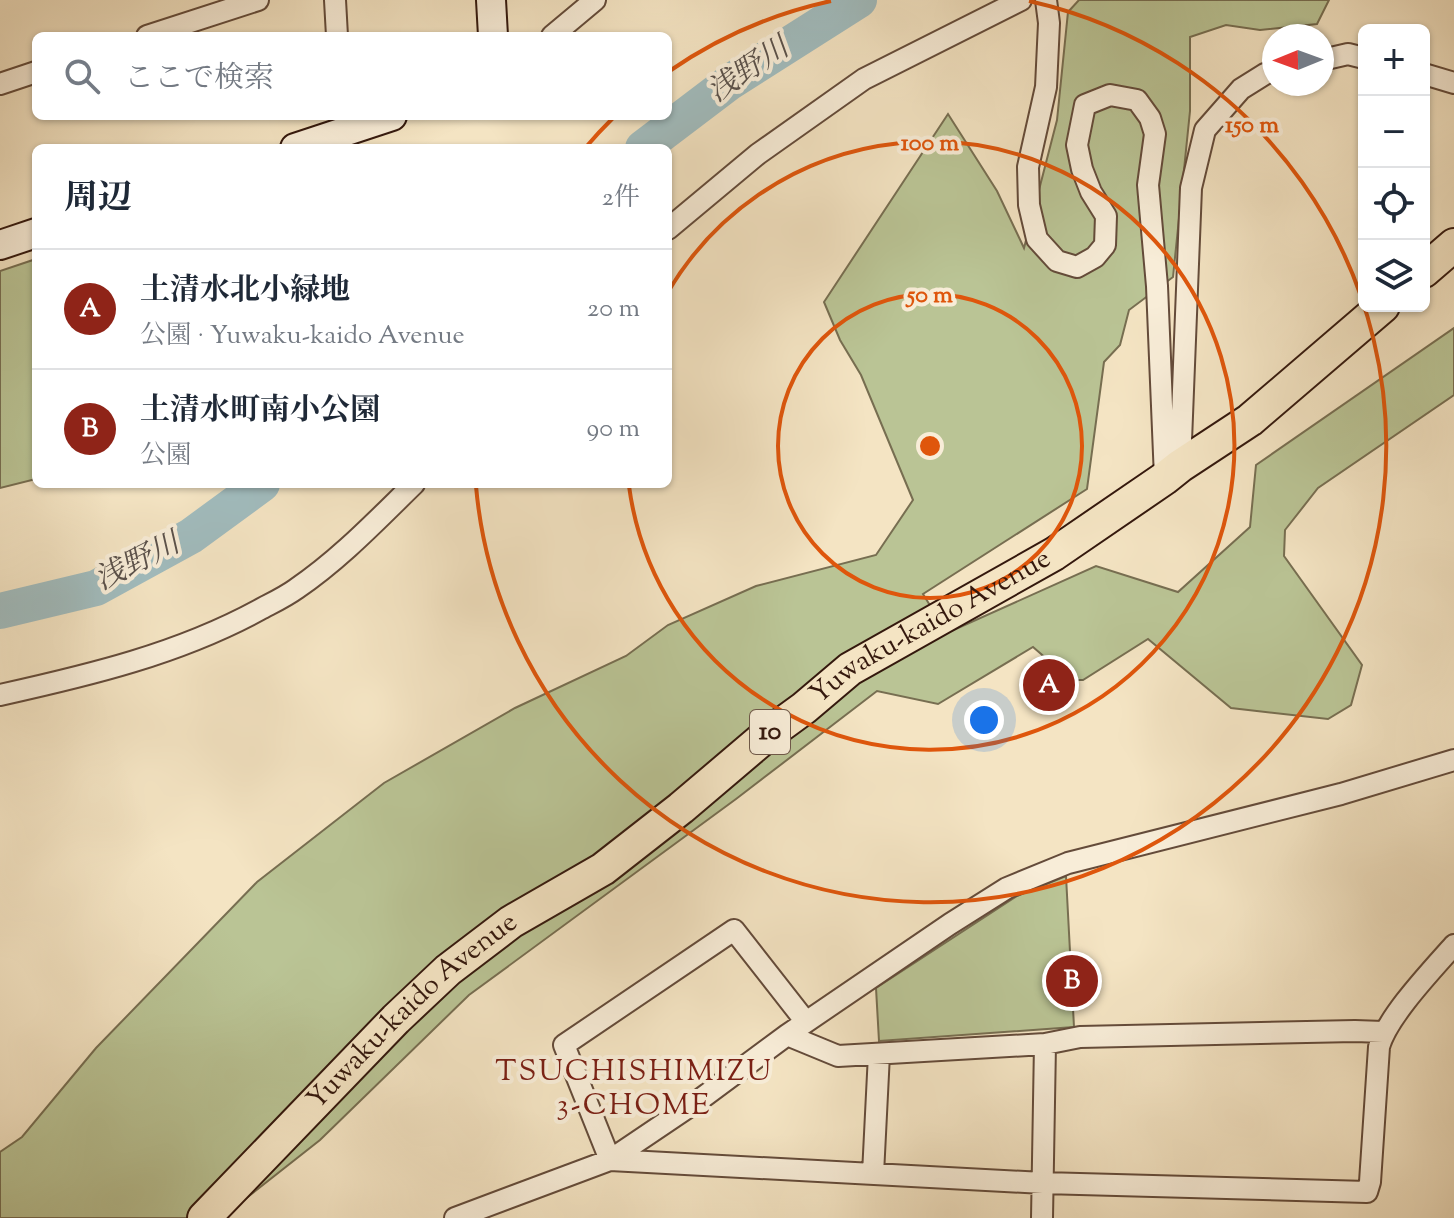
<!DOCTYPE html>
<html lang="ja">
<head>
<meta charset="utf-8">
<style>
  body { margin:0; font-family:"Sorts Mill Goudy","Noto Serif JP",serif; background:#f6f6f7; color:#1f2937 }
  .controls { position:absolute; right:24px; top:24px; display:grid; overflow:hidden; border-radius:12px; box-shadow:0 2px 6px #0004 }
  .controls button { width:72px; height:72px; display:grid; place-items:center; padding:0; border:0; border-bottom:2px solid #e0e1e3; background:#fff; color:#1f2937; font:40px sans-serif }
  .compass { position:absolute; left:1262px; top:24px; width:72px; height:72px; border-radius:50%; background:#fff; box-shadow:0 2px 6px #0004; rotate:269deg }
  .you { position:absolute; left:984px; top:720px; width:28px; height:28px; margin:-20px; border:6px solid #fff; border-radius:50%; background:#1a73e8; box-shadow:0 0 0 12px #1a73e833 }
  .badge { display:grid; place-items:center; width:52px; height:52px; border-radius:50%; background:#8f2418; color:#fff; font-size:26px; font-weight:700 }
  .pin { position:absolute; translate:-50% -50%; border:4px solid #fff; box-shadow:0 2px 8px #0006 }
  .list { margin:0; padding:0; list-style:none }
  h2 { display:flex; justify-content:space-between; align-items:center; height:104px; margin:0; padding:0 32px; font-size:34px }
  h2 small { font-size:26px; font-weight:400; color:#747a83 }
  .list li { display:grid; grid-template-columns:52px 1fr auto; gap:24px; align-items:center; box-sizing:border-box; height:120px; padding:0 32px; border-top:2px solid #e0e1e3 }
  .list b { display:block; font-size:30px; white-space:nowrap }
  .list p { margin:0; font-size:26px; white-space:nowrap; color:#747a83 }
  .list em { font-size:26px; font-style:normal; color:#747a83 }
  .icon { flex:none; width:44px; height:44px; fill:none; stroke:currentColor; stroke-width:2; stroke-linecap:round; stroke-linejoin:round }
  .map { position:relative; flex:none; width:1454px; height:1218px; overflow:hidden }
  .search { position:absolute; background:#fff; box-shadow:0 2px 6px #0004; left:32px; top:32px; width:640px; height:88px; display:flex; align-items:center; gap:20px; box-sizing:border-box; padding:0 28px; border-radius:12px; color:#747a83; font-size:30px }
  .panel { position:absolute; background:#fff; box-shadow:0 2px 6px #0004; left:32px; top:144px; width:640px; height:344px; border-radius:12px }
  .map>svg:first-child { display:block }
</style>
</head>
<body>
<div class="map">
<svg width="1454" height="1218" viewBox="0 0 1454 1218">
  <rect width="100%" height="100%" fill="#f4e4c3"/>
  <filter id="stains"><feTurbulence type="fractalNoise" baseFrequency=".0025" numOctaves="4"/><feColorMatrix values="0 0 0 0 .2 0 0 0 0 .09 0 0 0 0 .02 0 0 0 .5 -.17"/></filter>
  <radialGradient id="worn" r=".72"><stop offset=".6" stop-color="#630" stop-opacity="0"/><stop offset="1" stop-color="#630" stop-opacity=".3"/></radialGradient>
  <!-- green -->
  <path fill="#bac495" stroke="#776e51" stroke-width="2" d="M1079,0H1329L1317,24L1260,30L1226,25L1190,37V111L1173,277L1129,310L1120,345L1104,362L1087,489L923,594L947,633L1096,566L1178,592L1250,527L1256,465L1454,328V395L1318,488L1285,530L1284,556L1362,665L1351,705L1328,719L1231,708L1148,639L1083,680H1071L1033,647L938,704L877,691L736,799L469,995L320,1140L221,1218H0V1152L22,1137L96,1048L257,882L384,783L515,708L626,656L668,625L756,586L876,555L913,500L861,375L840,340L824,302L948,114L997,191L1024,248L1057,120L1068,12Z
    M36,259V479L0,488V271Z
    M1066,876L1074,1027L879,1041L876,988L1017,896Z"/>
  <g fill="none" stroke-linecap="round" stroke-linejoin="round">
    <!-- river -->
    <path stroke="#a1bcbe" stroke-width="36" d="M643,148L730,82L859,0
      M0,611L96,588L191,536L262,484"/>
    <!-- street casing -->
    <g stroke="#644b3a" stroke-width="24">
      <path id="street" d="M335,0L337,36
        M1046,0L1049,23L1046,87L1028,167L1029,205L1037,239L1057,261L1077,267L1095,257L1105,245L1106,216L1091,192L1082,169L1077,145L1085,105L1110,95L1137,100L1150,118L1155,134L1148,185L1157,286L1165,478
        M147,36L258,0
        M552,36L595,0
        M1322,60L1348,54L1364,58
        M1424,74L1454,83
        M0,84L36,72
        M668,229L758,154L864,79L1021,0
        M1180,466L1191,188L1205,130L1241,89L1265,74L1274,71
        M0,695C90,675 178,654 259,610C272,603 285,597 296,589C340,559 376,521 414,484
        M787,1035L838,1056L1045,1044L1080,1037L1355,1031L1383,1032
        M610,1160L1043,1183L1367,1192L1370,1182L1379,1047C1387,1017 1432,970 1454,945
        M610,1160L564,1045L734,930L806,1022
        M873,1174L879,1054
        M455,1218L610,1160L702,1098L787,1035L950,924L1007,888L1068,863L1341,794L1454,760
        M1042,1218L1045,1044"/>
    </g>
    <!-- secondary casing -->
    <g stroke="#34180d" stroke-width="32">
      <path id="secondary" d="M491,0L493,36
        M295,148L392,116
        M0,245L36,233"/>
    </g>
    <!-- primary casing -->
    <g stroke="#34180d" stroke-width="36">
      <g id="primary">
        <path d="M1424,271L1454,245"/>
        <path id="s1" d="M204,1218L396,1019L448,970L511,922L603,869L681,808L767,735L804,708L850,669L1054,554L1165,478L1180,466L1250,420L1383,306"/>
      </g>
    </g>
    <!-- street -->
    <use href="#street" stroke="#f8edd8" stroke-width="20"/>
    <!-- secondary -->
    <use href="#secondary" stroke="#f8edd8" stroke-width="28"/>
    <!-- primary -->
    <use href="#primary" stroke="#f4e4c3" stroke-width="32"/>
  </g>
  <!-- distance rings -->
  <g fill="none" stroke="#df560c" stroke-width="4">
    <circle cx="930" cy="446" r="152"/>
    <path d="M668 292A304 304 0 1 1 629 486"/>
    <path d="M586 147A456 456 0 0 1 613 118M668 72A456 456 0 0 1 831 1M1029 1A456 456 0 1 1 476 486"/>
  </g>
  <g text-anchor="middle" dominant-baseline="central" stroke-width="8" stroke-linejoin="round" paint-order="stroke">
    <!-- shield labels -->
    <rect fill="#f8edd8" stroke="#6f584a" stroke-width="2" x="750" y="710" width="40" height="44" rx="6"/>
    <g font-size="26" font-weight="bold" fill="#34180d">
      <text x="770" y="732">10</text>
    </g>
    <!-- street labels -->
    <g font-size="28" fill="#34180d" stroke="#f8edd8">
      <text stroke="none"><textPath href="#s1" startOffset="942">Yuwaku-kaido Avenue</textPath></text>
      <text stroke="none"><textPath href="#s1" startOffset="294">Yuwaku-kaido Avenue</textPath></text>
    </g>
    <!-- water labels -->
    <g font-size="30" font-style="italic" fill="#5a514b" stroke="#f8edd8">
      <text transform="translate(749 71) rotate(-34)">浅野川</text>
      <text transform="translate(138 563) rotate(-27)">浅野川</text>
    </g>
    <!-- neighbourhood labels -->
    <g font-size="30" letter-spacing="2" fill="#7a1f14" stroke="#f8edd8">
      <text x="634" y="1072">TSUCHISHIMIZU<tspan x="634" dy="34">3-CHOME</tspan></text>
    </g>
  </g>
  <circle cx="930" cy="446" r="12" fill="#df560c" stroke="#f8edd8" stroke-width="4"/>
  <g font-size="24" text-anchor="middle" font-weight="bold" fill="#df560c" stroke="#f8edd8" stroke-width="8" stroke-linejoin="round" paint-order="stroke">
    <text x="1252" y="132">150 m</text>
    <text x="930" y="150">100 m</text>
    <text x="930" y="302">50 m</text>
  </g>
  <rect width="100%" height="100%" filter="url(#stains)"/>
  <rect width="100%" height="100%" fill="url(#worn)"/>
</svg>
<div class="controls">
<button>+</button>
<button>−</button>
<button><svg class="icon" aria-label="locate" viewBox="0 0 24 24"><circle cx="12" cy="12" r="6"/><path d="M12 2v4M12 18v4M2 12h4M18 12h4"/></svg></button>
<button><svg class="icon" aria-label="layers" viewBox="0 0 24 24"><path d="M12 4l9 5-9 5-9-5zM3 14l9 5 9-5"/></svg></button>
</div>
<svg class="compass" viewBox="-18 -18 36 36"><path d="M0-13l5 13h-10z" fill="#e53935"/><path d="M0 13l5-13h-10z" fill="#747a83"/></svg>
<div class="you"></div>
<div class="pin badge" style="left:1049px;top:685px">A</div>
<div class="pin badge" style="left:1072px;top:981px">B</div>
<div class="search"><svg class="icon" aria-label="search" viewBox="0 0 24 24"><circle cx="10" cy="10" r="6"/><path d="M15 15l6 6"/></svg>ここで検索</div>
<section class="panel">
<h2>周辺<small>2件</small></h2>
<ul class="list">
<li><span class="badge">A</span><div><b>土清水北小緑地</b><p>公園 · Yuwaku-kaido Avenue</p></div><em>20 m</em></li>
<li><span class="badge">B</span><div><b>土清水町南小公園</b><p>公園</p></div><em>90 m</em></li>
</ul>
</section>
</div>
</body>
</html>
